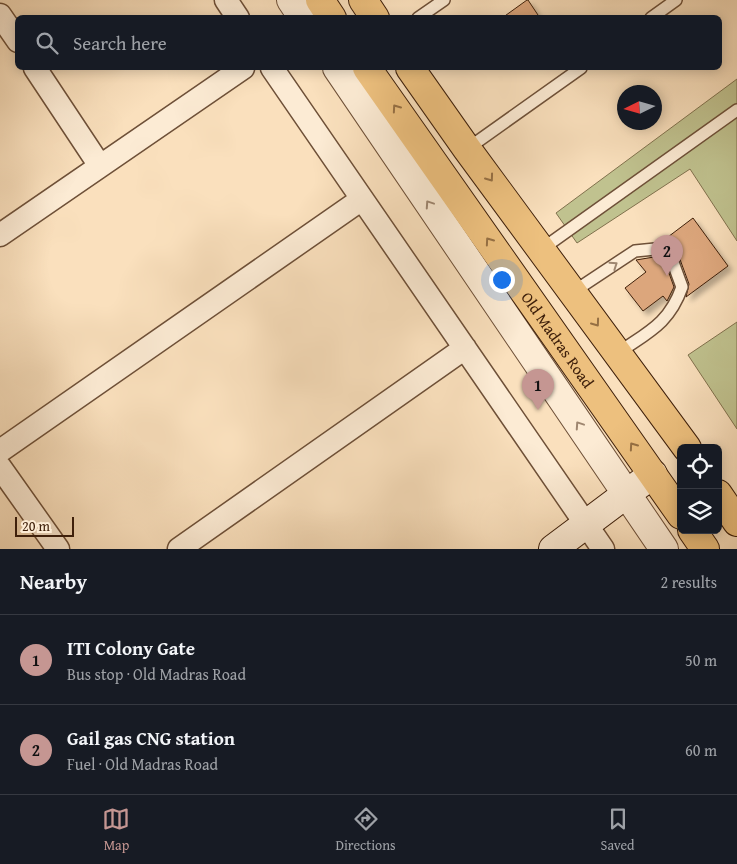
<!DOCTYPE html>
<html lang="en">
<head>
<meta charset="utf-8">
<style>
  body { margin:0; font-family:"Gentium Book Plus",serif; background:#242831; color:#f1f3f6 }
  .controls { position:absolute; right:15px; bottom:15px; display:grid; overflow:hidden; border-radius:8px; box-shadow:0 2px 12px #0003 }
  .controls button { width:45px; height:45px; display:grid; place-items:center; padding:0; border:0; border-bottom:1px solid #363941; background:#171b24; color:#f1f3f6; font:25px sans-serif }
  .compass { position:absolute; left:617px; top:85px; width:45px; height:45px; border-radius:50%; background:#171b24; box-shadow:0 2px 12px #0003; rotate:265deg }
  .scale { position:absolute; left:15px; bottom:12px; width:59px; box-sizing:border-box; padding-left:5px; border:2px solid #3f200b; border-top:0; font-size:14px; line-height:18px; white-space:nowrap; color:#3f200b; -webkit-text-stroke:4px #fcebd4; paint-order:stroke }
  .you { position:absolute; left:501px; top:279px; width:18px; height:18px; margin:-12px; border:4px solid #fff; border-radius:50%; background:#1a73e8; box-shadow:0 0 0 8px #1a73e833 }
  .badge { display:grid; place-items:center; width:32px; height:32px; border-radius:50%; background:#c59692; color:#111; font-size:16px; font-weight:700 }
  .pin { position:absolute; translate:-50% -41px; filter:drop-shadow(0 1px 2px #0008) }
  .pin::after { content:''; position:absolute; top:26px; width:18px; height:15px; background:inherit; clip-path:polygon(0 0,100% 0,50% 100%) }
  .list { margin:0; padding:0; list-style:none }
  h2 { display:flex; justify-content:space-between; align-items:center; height:65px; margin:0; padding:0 20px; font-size:21px }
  h2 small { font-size:16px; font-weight:400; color:#9ea1a6 }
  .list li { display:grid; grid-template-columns:32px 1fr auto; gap:15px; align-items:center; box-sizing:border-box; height:90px; padding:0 20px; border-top:1px solid #363941 }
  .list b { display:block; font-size:19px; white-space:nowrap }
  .list p { margin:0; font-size:16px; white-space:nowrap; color:#9ea1a6 }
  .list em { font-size:16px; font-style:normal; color:#9ea1a6 }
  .icon { flex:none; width:28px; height:28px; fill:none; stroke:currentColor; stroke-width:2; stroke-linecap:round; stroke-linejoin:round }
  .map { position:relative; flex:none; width:737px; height:549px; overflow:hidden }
  .search { position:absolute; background:#171b24; box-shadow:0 2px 12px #0003; left:15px; right:15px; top:15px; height:55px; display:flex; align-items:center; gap:12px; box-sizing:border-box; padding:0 18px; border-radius:8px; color:#9ea1a6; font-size:19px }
  .sheet { height:245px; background:#171b24 }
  nav { display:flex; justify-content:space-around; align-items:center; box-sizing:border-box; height:70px; border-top:1px solid #363941; background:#171b24; font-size:14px; color:#9ea1a6 }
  nav a { display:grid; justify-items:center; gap:2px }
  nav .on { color:#c59692 }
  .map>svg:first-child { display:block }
</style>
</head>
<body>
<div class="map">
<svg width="737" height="549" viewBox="0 0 737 549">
  <defs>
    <filter id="shadow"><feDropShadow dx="4.5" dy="4.5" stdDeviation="2.5" flood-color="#0004"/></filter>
  </defs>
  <rect width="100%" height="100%" fill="#fae0bd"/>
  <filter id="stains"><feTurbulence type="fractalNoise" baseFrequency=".004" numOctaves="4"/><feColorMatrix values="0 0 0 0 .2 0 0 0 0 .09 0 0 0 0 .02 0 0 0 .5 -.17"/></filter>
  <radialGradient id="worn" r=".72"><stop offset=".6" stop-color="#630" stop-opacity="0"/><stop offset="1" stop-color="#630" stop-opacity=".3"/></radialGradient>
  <!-- green -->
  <path fill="#c0c28f" stroke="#80714d" d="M737,79V241L690,169L577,243L556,213Z
    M737,322V429L688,355Z"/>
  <!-- building -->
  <path fill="#dca67c" stroke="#3f200b" filter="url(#shadow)" d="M528,0L540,18H502L527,0Z
    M693,218L728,266L686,297L689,284L678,254L660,243Z
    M654,257L665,262L674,287L667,301L663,296L643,311L625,288L646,272L636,260Z"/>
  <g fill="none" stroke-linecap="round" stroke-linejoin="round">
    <!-- service casing -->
    <g stroke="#6e5038" stroke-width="14">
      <path id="service" d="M418,18L444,0
        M651,18L676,0
        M467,149L581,68
        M542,249L737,110
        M573,292L635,251L655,249L671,257L682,287C669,324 648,332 618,353"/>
    </g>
    <!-- minor casing -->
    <g stroke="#6e5038" stroke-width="25">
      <path id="minor" d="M226,0L238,18
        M0,15L18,41
        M35,68L100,166
        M272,68L603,549
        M0,235L243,68
        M0,451L362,199
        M0,467L58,549
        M179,549L465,348"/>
    </g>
    <!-- tertiary casing -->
    <g stroke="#6e5038" stroke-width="30">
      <path id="tertiary" d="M291,0L303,18
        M337,68L664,549"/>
    </g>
    <!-- secondary casing -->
    <g stroke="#3f200b" stroke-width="30">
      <path id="secondary" d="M553,549L653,474"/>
    </g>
    <!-- trunk casing -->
    <g stroke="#3f200b" stroke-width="30">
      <g id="trunk">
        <path d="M320,0L332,18"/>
        <path d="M363,0L375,18"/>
        <path id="s1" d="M367,68L681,515"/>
        <path d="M410,68L467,149L687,448"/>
        <path d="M718,494L737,522"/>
        <path d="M692,530L705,549"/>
      </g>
    </g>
    <!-- service -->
    <use href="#service" stroke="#fcebd4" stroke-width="11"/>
    <!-- minor -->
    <use href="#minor" stroke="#fcebd4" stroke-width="22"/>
    <!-- tertiary -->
    <use href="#tertiary" stroke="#fcebd4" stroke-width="28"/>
    <!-- secondary -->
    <use href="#secondary" stroke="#fcebd4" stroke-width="28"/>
    <!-- trunk -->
    <use href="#trunk" stroke="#edc07e" stroke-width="28"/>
  </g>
  <!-- one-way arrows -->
  <defs><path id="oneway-chevron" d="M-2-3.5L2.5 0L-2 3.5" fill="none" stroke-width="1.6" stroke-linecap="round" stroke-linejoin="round" transform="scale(1.25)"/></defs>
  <g stroke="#967044">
    <use href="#oneway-chevron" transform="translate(396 108) rotate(-125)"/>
    <use href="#oneway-chevron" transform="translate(490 178) rotate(54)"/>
    <use href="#oneway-chevron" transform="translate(489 241) rotate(-125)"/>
    <use href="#oneway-chevron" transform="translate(596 323) rotate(54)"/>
    <use href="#oneway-chevron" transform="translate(633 446) rotate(-125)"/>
  </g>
  <g stroke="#9e8670">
    <use href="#oneway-chevron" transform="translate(429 204) rotate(-124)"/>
    <use href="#oneway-chevron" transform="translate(614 265) rotate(-34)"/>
    <use href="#oneway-chevron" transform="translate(579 425) rotate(-124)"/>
  </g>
  <g text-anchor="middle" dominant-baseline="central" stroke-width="4" stroke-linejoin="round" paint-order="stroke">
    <!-- street labels -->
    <g font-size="16" fill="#3f200b" stroke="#fcebd4">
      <text stroke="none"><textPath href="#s1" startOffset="332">Old Madras Road</textPath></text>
    </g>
  </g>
  <rect width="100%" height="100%" filter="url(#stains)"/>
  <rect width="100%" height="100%" fill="url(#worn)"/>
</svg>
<div class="controls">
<button><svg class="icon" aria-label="locate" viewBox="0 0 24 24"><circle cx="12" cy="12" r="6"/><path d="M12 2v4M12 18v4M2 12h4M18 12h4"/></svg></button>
<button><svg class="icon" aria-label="layers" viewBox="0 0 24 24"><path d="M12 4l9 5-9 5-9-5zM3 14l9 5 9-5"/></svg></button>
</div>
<svg class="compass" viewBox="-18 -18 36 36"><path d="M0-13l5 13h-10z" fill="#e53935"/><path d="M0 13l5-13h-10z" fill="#9ea1a6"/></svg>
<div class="scale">20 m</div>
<div class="you"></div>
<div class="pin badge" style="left:538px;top:410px">1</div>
<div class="pin badge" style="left:667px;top:276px">2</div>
<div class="search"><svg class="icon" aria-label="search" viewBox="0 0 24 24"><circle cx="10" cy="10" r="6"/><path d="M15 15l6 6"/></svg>Search here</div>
</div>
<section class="sheet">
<h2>Nearby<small>2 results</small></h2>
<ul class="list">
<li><span class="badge">1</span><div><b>ITI Colony Gate</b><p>Bus stop · Old Madras Road</p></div><em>50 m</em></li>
<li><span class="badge">2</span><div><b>Gail gas CNG station</b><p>Fuel · Old Madras Road</p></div><em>60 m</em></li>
</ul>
</section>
<nav>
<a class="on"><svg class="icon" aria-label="map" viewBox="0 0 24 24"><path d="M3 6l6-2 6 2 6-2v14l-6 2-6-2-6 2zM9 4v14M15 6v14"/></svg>Map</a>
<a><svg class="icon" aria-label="directions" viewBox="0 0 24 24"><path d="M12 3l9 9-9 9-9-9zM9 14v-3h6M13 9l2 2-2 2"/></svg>Directions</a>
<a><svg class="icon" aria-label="saved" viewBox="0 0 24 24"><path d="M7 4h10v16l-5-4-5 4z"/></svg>Saved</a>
</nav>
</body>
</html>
